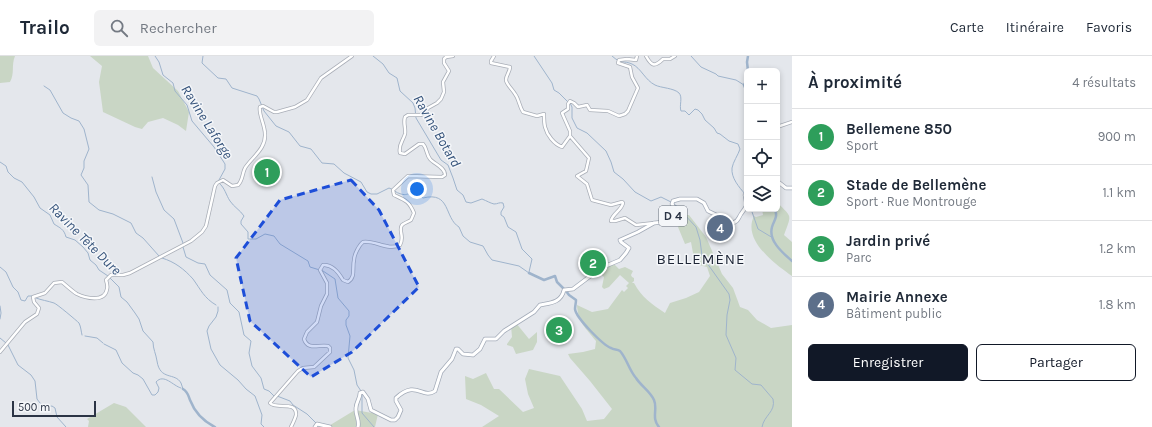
<!DOCTYPE html>
<html lang="fr">
<head>
<meta charset="utf-8">
<style>
  body { margin:0; font-family:Karla,sans-serif; background:#f2f2f3; color:#1f2937 }
  .controls { position:absolute; right:12px; top:12px; display:grid; overflow:hidden; border-radius:6px; box-shadow:0 2px 6px #0003 }
  .controls button { width:36px; height:36px; display:grid; place-items:center; padding:0; border:0; border-bottom:1px solid #e0e1e3; background:#fff; color:#1f2937; font:20px sans-serif }
  .scale { position:absolute; left:12px; bottom:10px; width:84px; box-sizing:border-box; padding-left:4px; border:2px solid #2b3445; border-top:0; font-size:11px; line-height:14px; white-space:nowrap; color:#2b3445; -webkit-text-stroke:3px #f4f6f9; paint-order:stroke }
  .you { position:absolute; left:417px; top:133px; width:14px; height:14px; margin:-10px; border:3px solid #fff; border-radius:50%; background:#1a73e8; box-shadow:0 0 0 6px #1a73e833 }
  .badge { display:grid; place-items:center; width:26px; height:26px; border-radius:50%; background:#111827; color:#fff; font-size:13px; font-weight:700 }
  .pin { position:absolute; translate:-50% -50%; border:2px solid #fff; box-shadow:0 1px 4px #0006 }
  .list { margin:0; padding:0; list-style:none }
  h2 { display:flex; justify-content:space-between; align-items:center; height:52px; margin:0; padding:0 16px; font-size:17px }
  h2 small { font-size:13px; font-weight:400; color:#747a83 }
  .list li { display:grid; grid-template-columns:26px 1fr auto; gap:12px; align-items:center; box-sizing:border-box; height:56px; padding:0 16px; border-top:1px solid #e0e1e3 }
  .list b { display:block; font-size:15px; white-space:nowrap }
  .list p { margin:0; font-size:13px; white-space:nowrap; color:#747a83 }
  .list em { font-size:13px; font-style:normal; color:#747a83 }
  .actions { display:flex; gap:8px; padding:12px 16px }
  .actions a { flex:1; padding:9px 0; border:1px solid #111827; border-radius:6px; text-align:center; font-size:14px; color:#111827 }
  .actions .main { background:#111827; color:#fff }
  .icon { flex:none; width:22px; height:22px; fill:none; stroke:currentColor; stroke-width:2; stroke-linecap:round; stroke-linejoin:round }
  .map { position:relative; flex:none; width:792px; height:371px; overflow:hidden }
  header { display:flex; align-items:center; gap:24px; box-sizing:border-box; height:56px; padding:0 20px; background:#fff; border-bottom:1px solid #e0e1e3 }
  header strong { font-size:19px }
  nav { display:flex; gap:22px; margin-inline-start:auto; font-size:14px }
  .search { width:280px; height:36px; background:#f2f2f3; display:flex; align-items:center; gap:10px; box-sizing:border-box; padding:0 14px; border-radius:6px; color:#747a83; font-size:15px }
  main { display:flex }
  aside { flex:1; background:#fff }
  .map>svg:first-child { display:block }
</style>
</head>
<body>
<header>
<strong>Trailo</strong>
<div class="search"><svg class="icon" aria-label="search" viewBox="0 0 24 24"><circle cx="10" cy="10" r="6"/><path d="M15 15l6 6"/></svg>Rechercher</div>
<nav><a>Carte</a><a>Itinéraire</a><a>Favoris</a></nav>
</header>
<main>
<div class="map">
<svg width="792" height="371" viewBox="0 0 792 371">
  <rect width="100%" height="100%" fill="#e4e7ec"/>
  <!-- green -->
  <path fill="#c9d6c5" d="M0,0H15C11,10 15,17 10,26L0,27Z
    M90,0H148L153,12L178,35L189,56L186,75L178,69L163,62L148,66L142,73L135,71L103,56L99,26L102,10Z
    M777,146C792,162 792,157 784,179L792,186V220C775,208 742,184 754,160L756,161L763,159L762,153H777Z
    M686,159H689L706,181L722,218L733,232L740,251L748,254L757,264L771,272L792,269V371H482L499,360L481,349L466,343L465,320L473,323L486,317L494,333H499L523,356L534,352L528,338L525,323L529,313L560,320L582,353L587,365L604,363L612,353L590,325L570,302L568,298L583,296L595,293L596,285C586,272 578,267 577,249L592,256L608,253L622,234L624,236L628,232L626,230L629,227L620,219L609,231L604,233L602,231L604,221L597,215L613,207L619,213L625,211L633,215L631,219L632,221L634,222V225L632,227H634C642,242 652,248 665,257L670,247L686,242L699,236L710,220L707,211L695,208L691,186L685,188L678,171Z
    M597,198L603,207L588,217L582,208Z
    M516,267L529,283L537,276V286L533,294L516,298L513,291L507,289V288L512,281L511,270Z
    M114,347L126,351L146,371H88L89,365L87,363Z
    M355,354L378,358L375,371H327Z"/>
  <g fill="none" stroke-linecap="round" stroke-linejoin="round">
    <!-- stream -->
    <path stroke="#9fb4cc" stroke-width="1" d="M155,0L159,6L163,19L173,27L175,35L187,49L192,65L214,91L225,108V113L219,124
      M203,0L202,7L218,22L226,23L232,32L257,40L259,43L264,55L276,70L289,76L300,90L311,93L322,107L334,108L344,117L361,126L367,136L371,138H377L389,132C393,133 396,137 401,138C411,141 409,131 423,142C451,135 444,162 459,171L463,180L470,186L483,190L488,199L492,204L519,210L529,217
      M373,0L383,8L389,17L397,22L400,35L413,47L415,52L416,62L441,104L448,109L453,122L457,134L463,139L466,146L471,147L482,143C487,145 490,147 494,148C498,148 499,146 503,147L504,151L501,156V159L504,161L508,171L516,176L522,193L532,203L529,216
      M534,0L552,27L554,34L559,37L568,46
      M612,0C622,9 623,4 632,8C641,12 645,24 655,29C661,32 674,32 679,37C683,41 679,50 681,55H685L689,59L695,53L698,54L702,58L705,64L714,72L717,77L720,78L729,85L738,88L740,93C738,99 733,106 732,112C731,122 739,131 745,138
      M691,0L701,11L716,18L718,20L736,24L744,29
      M44,30L50,34L63,57L71,62L79,65L84,73L89,93L84,105V112L81,119L88,129L89,146L99,154L113,158L131,167L136,177L143,182L159,200
      M570,47L572,51V62L577,72L587,77L606,95L611,106L614,116L623,123L635,136L651,145L661,141L671,146
      M0,106L6,110L8,116L14,122L22,126L34,141L40,152L50,159L54,168C60,172 64,173 66,181L75,184L83,191L88,197L90,204L96,209L99,214L108,220
      M152,121L156,136L164,154L174,163L183,187
      M219,127C225,132 226,139 230,145C234,151 240,154 244,160L241,165V168L248,176V183H256L265,178L274,180L280,188L308,205L310,211L323,215L335,223L338,242L349,255V260L346,264V269L350,280L348,302L354,314L357,329L361,335
      M674,148L679,152L683,157L696,171L700,184L702,200L729,238L730,244L727,259L726,279L736,302L735,314L752,328L761,329L773,343C776,356 764,359 762,371
      M751,153L758,173L773,182
      M183,191L186,201L198,207L205,208L210,219L227,234L230,247L239,256L244,279L251,285L249,297L252,310L261,322L264,333L269,335L274,340
      M162,202C175,206 184,213 193,223C201,234 204,242 216,249
      M0,211L6,216L13,231L18,236L21,244L25,245L28,240H32
      M110,222L119,231L121,241L127,246L135,257L139,263L143,275L153,286C153,293 156,298 157,305C160,325 175,316 181,327C182,329 182,331 183,333
      M36,242C41,244 48,245 54,247C57,248 77,265 79,267C81,271 81,275 82,279
      M0,250L1,257L0,263
      M218,251V255L216,261L209,270L207,275L211,293L220,309L238,324L246,333L255,340L262,359L261,368L264,371
      M85,280L97,282L103,287
      M0,282L6,287
      M104,288L116,294L122,307L133,317L138,319L143,323L152,339H155L158,336L159,332L156,326C164,317 173,330 181,332
      M8,289L18,309L31,319L35,325L37,343L40,347L45,351L52,350L55,352L57,361L66,371
      M362,338V357L374,371
      M277,340L290,345L293,349L307,358L316,367"/>
    <!-- river -->
    <path stroke="#9fb4cc" stroke-width="2.5" d="M748,0L747,6L748,15
      M747,24L744,29L747,36
      M775,153C778,162 774,164 772,171C768,185 783,197 792,205
      M529,217L544,224L555,220L557,226L564,233
      M566,235L569,239L576,244C576,247 575,250 575,253C576,262 603,289 611,292C614,294 617,293 620,295C627,303 629,314 636,322C641,330 650,335 654,344C658,353 651,362 659,371
      M183,333C188,336 188,339 190,344C195,357 203,365 215,371"/>
    <!-- secondary casing -->
    <g stroke="#a9aeb7" stroke-width="4">
      <path id="secondary" d="M494,0L491,5V7L510,11C510,16 506,19 506,24C506,28 513,34 515,38C519,43 519,50 523,56L537,60L544,58C544,62 544,67 545,71C547,79 554,88 562,91L570,80
        M646,0C651,9 654,12 663,3H670L675,0
        M777,71L792,66
        M570,80V75L562,57L568,53V48L570,45L574,47L578,51L587,49L590,54L608,55L619,60L625,58L628,55L638,32L632,21L630,11L618,7L619,4L627,3L636,4L637,0
        M570,80L589,102L586,115L577,120L587,128L592,144L611,149L622,146L623,147C622,154 612,158 611,165H615L625,162L636,169L654,167
        M0,296L25,266L37,258L39,252L34,246L33,241L45,237L54,227L62,226C67,230 72,235 77,238C85,242 105,247 107,233C108,230 107,227 106,224L111,219H123L130,217L191,185L202,176L206,170L215,130L217,127L223,124L232,130L238,129C243,124 242,118 245,112C252,101 266,93 265,78C265,69 258,57 260,51L263,50L274,56H277L295,51L307,44L321,22L352,0
        M291,371C293,367 295,363 296,359C297,344 276,354 270,347L298,315L303,312L314,311L330,296V292L328,290C319,288 308,295 304,283L307,276L317,266L321,250L327,238V227L320,214L323,209C332,208 339,217 343,224L348,226C356,221 352,212 354,204C354,199 359,189 363,186C375,184 388,195 400,189C405,181 398,174 402,169C404,167 408,166 411,164L414,157C409,145 405,144 394,139L393,134L408,120L442,121L445,119C445,111 434,108 430,103C426,98 427,92 423,88H419L405,98L400,97C398,89 403,85 405,78C406,72 403,67 405,61L408,59H421L428,52L437,47L441,43L444,36L443,26L449,15L444,7V3L446,1L453,0"/>
    </g>
    <!-- primary casing -->
    <g stroke="#a3abb8" stroke-width="4.5">
      <path id="primary" d="M777,125L786,132H792
        M315,371L317,368L330,371
        M358,371C360,364 355,359 356,352C356,346 360,343 360,337L363,336L368,343L371,354L391,364H395L398,361L401,354L396,345V342C417,323 422,344 435,335L441,316L452,303L456,293H458L463,298L473,299L480,293L485,283H496L504,275L534,256L540,249C550,247 561,247 564,234L573,233L601,212L620,204L626,197L629,192L621,186L620,184L638,176L654,167L664,166L676,159V155L672,148L673,145L680,143H697L704,147L708,155L733,167C739,165 738,162 741,158C748,148 747,151 745,139L747,138"/>
    </g>
    <!-- secondary -->
    <use href="#secondary" stroke="#fff" stroke-width="2.5"/>
    <!-- primary -->
    <use href="#primary" stroke="#fff" stroke-width="3"/>
  </g>
  <!-- marked area -->
  <path fill="#1d4ed8" fill-opacity="0.2" stroke="#1d4ed8" stroke-width="3" stroke-dasharray="8 5" stroke-linejoin="round" d="M351,124L379,154L419,231L352,296L311,321L250,265L236,202L280,144Z"/>
  <g text-anchor="middle" dominant-baseline="central" stroke-width="3" stroke-linejoin="round" paint-order="stroke">
    <!-- shield labels -->
    <rect fill="#f4f6f9" stroke="#676e7b" stroke-width="1" x="659" y="150" width="28" height="20" rx="3"/>
    <g font-size="12" font-weight="bold" fill="#2b3445">
      <text x="673" y="160">D 4</text>
    </g>
    <!-- water labels -->
    <g font-size="14" font-style="italic" fill="#34527a" stroke="#f4f6f9">
      <text transform="translate(207 66) rotate(58)">Ravine Laforge</text>
      <text transform="translate(437 75) rotate(60)">Ravine Botard</text>
      <text transform="translate(85 183) rotate(45)">Ravine Tête Dure</text>
    </g>
    <!-- quarter labels -->
    <g font-size="15" letter-spacing="1" fill="#1d2536" stroke="#f4f6f9">
      <text x="701" y="203">BELLEMÈNE</text>
    </g>
  </g>
</svg>
<div class="controls">
<button>+</button>
<button>−</button>
<button><svg class="icon" aria-label="locate" viewBox="0 0 24 24"><circle cx="12" cy="12" r="6"/><path d="M12 2v4M12 18v4M2 12h4M18 12h4"/></svg></button>
<button><svg class="icon" aria-label="layers" viewBox="0 0 24 24"><path d="M12 4l9 5-9 5-9-5zM3 14l9 5 9-5"/></svg></button>
</div>
<div class="scale">500 m</div>
<div class="you"></div>
<div class="pin badge" style="left:267px;top:116px;background:#2e9e5b">1</div>
<div class="pin badge" style="left:593px;top:207px;background:#2e9e5b">2</div>
<div class="pin badge" style="left:559px;top:274px;background:#2e9e5b">3</div>
<div class="pin badge" style="left:720px;top:172px;background:#5c6f8a">4</div>
</div>
<aside>
<h2>À proximité<small>4 résultats</small></h2>
<ul class="list">
<li><span class="badge" style="background:#2e9e5b">1</span><div><b>Bellemene 850</b><p>Sport</p></div><em>900 m</em></li>
<li><span class="badge" style="background:#2e9e5b">2</span><div><b>Stade de Bellemène</b><p>Sport · Rue Montrouge</p></div><em>1.1 km</em></li>
<li><span class="badge" style="background:#2e9e5b">3</span><div><b>Jardin privé</b><p>Parc</p></div><em>1.2 km</em></li>
<li><span class="badge" style="background:#5c6f8a">4</span><div><b>Mairie Annexe</b><p>Bâtiment public</p></div><em>1.8 km</em></li>
</ul>
<div class="actions"><a class="main">Enregistrer</a><a>Partager</a></div>
</aside>
</main>
</body>
</html>
